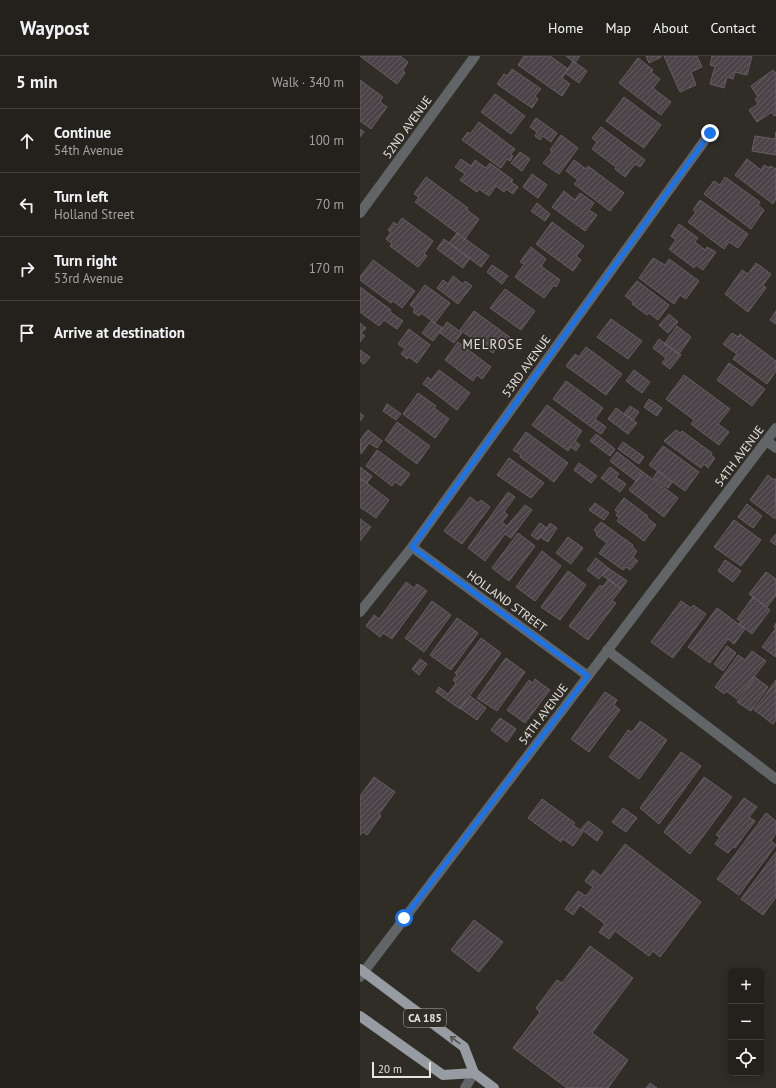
<!DOCTYPE html>
<html lang="en">
<head>
<meta charset="utf-8">
<style>
  body { margin:0; font-family:"PT Sans",sans-serif; background:#2c2925; color:#f1f3f6 }
  .controls { position:absolute; right:12px; bottom:12px; display:grid; overflow:hidden; border-radius:6px; box-shadow:0 2px 10px #0003 }
  .controls button { width:36px; height:36px; display:grid; place-items:center; padding:0; border:0; border-bottom:1px solid #413e3b; background:#24211c; color:#f1f3f6; font:20px sans-serif }
  .scale { position:absolute; left:12px; bottom:10px; width:59px; box-sizing:border-box; padding-left:4px; border:2px solid #e7e4e0; border-top:0; font-size:11px; line-height:14px; white-space:nowrap; color:#e7e4e0; -webkit-text-stroke:3px #302c26; paint-order:stroke }
  .stop { position:absolute; width:12px; height:12px; margin:-9px; border:3px solid #1a73e8; border-radius:50%; background:#fff }
  .stop.end { background:#1a73e8; border-color:#fff; box-shadow:0 1px 4px #0008 }
  .list { margin:0; padding:0; list-style:none }
  h2 { display:flex; justify-content:space-between; align-items:center; height:52px; margin:0; padding:0 16px; font-size:17px }
  h2 small { font-size:13px; font-weight:400; color:#a3a3a3 }
  .list li { display:grid; grid-template-columns:26px 1fr auto; gap:12px; align-items:center; box-sizing:border-box; height:64px; padding:0 16px; border-top:1px solid #413e3b }
  .list b { display:block; font-size:15px; white-space:nowrap }
  .list p { margin:0; font-size:13px; white-space:nowrap; color:#a3a3a3 }
  .list em { font-size:13px; font-style:normal; color:#a3a3a3 }
  .icon { flex:none; width:22px; height:22px; fill:none; stroke:currentColor; stroke-width:2; stroke-linecap:round; stroke-linejoin:round }
  .map { position:relative; flex:none; width:416px; height:1032px; overflow:hidden }
  header { display:flex; align-items:center; gap:24px; box-sizing:border-box; height:56px; padding:0 20px; background:#24211c; border-bottom:1px solid #413e3b }
  header strong { font-size:19px }
  nav { display:flex; gap:22px; margin-inline-start:auto; font-size:14px }
  main { display:flex }
  aside { flex:1; background:#24211c }
  .map>svg:first-child { display:block }
</style>
</head>
<body>
<header>
<strong>Waypost</strong>
<nav><a>Home</a><a>Map</a><a>About</a><a>Contact</a></nav>
</header>
<main>
<aside>
<h2>5 min<small>Walk · 340 m</small></h2>
<ul class="list">
<li><svg class="icon" aria-label="ahead" viewBox="0 0 24 24"><path d="M12 20V5M6 11l6-6 6 6"/></svg><div><b>Continue</b><p>54th Avenue</p></div><em>100 m</em></li>
<li><svg class="icon" aria-label="left" viewBox="0 0 24 24"><path d="M17 20v-9H6M10 6l-5 5 5 5"/></svg><div><b>Turn left</b><p>Holland Street</p></div><em>70 m</em></li>
<li><svg class="icon" aria-label="right" viewBox="0 0 24 24"><path d="M7 20v-9h11M14 6l5 5-5 5"/></svg><div><b>Turn right</b><p>53rd Avenue</p></div><em>170 m</em></li>
<li><svg class="icon" aria-label="arrive" viewBox="0 0 24 24"><path d="M6 21V4h12l-3 4 3 4H6"/></svg><div><b>Arrive at destination</b></div></li>
</ul>
</aside>
<div class="map">
<svg width="416" height="1032" viewBox="0 0 416 1032">
  <defs>
    <pattern id="building-hatch" width="6" height="6" patternUnits="userSpaceOnUse"><rect width="6" height="6" fill="#4b4347"/><path d="M-1 1l2-2M0 6l6-6M5 7l2-2" fill="none" stroke="#655e61"/></pattern>
  </defs>
  <rect width="100%" height="100%" fill="#302c26"/>
  <!-- building -->
  <path fill="url(#building-hatch)" stroke="#665e62" d="M0,0H40L48,6L43,14L45,17L37,28Z
    M164,0H190L208,13L202,22L210,28L202,40L158,9Z
    M206,0H220L215,7Z
    M286,0H301V1L289,7Z
    M304,0H337L342,11L331,16L336,29L320,36Z
    M352,0H392L387,19L375,16L373,23L367,21L364,32L350,28L355,10L350,9Z
    M278,2L293,14L291,16L300,23L293,32L311,46L301,59L259,27Z
    M213,5L227,15L219,27L205,17Z
    M152,13L181,33L175,40L178,43L172,52L137,28L144,18L147,20Z
    M413,14L416,17V59L414,60L412,56L397,66L389,54L398,48L395,43L398,41L391,30Z
    M0,24L23,41L20,46L27,51L11,73L0,65Z
    M135,38L165,60L151,78L121,56Z
    M264,41L301,69L284,92L246,65Z
    M176,62L197,77L191,86L183,80L180,84L175,80L177,76L170,71Z
    M119,66L155,93L151,98L153,100L150,105L147,103L141,112L102,84L108,76L110,78Z
    M241,71L285,104L280,111L275,108L265,121L255,113L256,111L232,93L237,86L232,82Z
    M0,73L4,76L0,81Z
    M416,76V99L392,95L395,80L415,83Z
    M201,79L218,92L199,118L183,107L192,96L190,94Z
    M160,96L170,103L162,115L151,107Z
    M101,103L111,110L115,104L126,112L130,107L153,124L151,126L158,131L153,138L146,133L144,136L136,130L129,140L119,133L117,136L100,124L105,118L95,111Z
    M387,103L401,114L404,109L409,112L410,110L416,113V143L413,148L375,119Z
    M214,104L226,113L228,110L264,137L250,155L214,128L218,124L206,115Z
    M172,118L187,129L178,142L163,131Z
    M66,121L108,152L107,154L119,163L105,183L55,146L59,141L54,138Z
    M365,121L400,146L398,149L404,154L391,173L344,138L354,125L360,129Z
    M204,135L215,144L220,137L234,147L229,154L237,159L225,175L192,151Z
    M340,144L388,178L378,192L369,186L364,193L328,166L336,156L333,154Z
    M177,147L190,158L185,165L171,155Z
    M42,162L73,185L64,198L67,200L58,211L30,190L32,188L26,183L31,176L28,174L34,166L37,169Z
    M192,166L224,190L216,200L221,204L213,215L176,188Z
    M319,168L338,182L335,186L345,194L347,191L356,196L343,214L336,209L334,212L309,193L316,184L311,180Z
    M97,177L129,200L121,211L89,187Z
    M84,183L110,202L103,212L77,193Z
    M171,191L186,203L181,210L200,224L196,231L194,229L184,242L155,221L164,208L160,206Z
    M293,202L305,209L309,203L339,225L326,243L320,239L314,248L279,222Z
    M13,204L55,235L42,252L33,245L31,247L0,224V221Z
    M396,207L411,218L403,229L406,232L388,256L365,238L382,214L388,218Z
    M132,209L148,220L142,228L127,216Z
    M93,220L103,228L105,225L112,230L98,248L77,232L83,224L88,228Z
    M277,225L309,249L298,264L289,257L287,259L272,248L273,246L265,240Z
    M65,229L90,247L75,267L61,257L59,260L53,256L55,253L50,249Z
    M0,231L31,254L30,256L43,265L37,273L24,264L19,270L0,256Z
    M145,233L175,255L161,274L130,252Z
    M114,255L151,282L145,291L140,288L133,297L100,274Z
    M416,255V268L410,264Z
    M309,258L318,266L308,277L299,269Z
    M251,263L282,285L268,303L237,281Z
    M71,265L83,272L73,285L62,277Z
    M87,266L102,277L94,287L80,277Z
    M0,267L6,272L1,277L5,280L0,286Z
    M317,270L331,281L319,298L304,288Z
    M49,273L70,289L57,307L49,301L47,303L41,298L45,293L38,288Z
    M372,277L378,281L380,278L416,305V315L407,328L373,303L377,298L363,288Z
    M299,283L321,299L310,313L302,307L306,302L293,292Z
    M98,286L131,311L122,323L117,319L113,325L85,304Z
    M226,291L262,318L246,339L206,310L215,298L219,301Z
    M0,294L10,301L4,308L0,305Z
    M369,307L405,333L392,350L357,324Z
    M79,314L110,337L97,354L63,328L68,321L71,324Z
    M274,314L290,326L282,337L266,325Z
    M324,319L370,353L358,368L369,376L359,389L331,368L334,364L306,343Z
    M206,325L243,352L235,363L246,371L241,378L193,343Z
    M58,337L76,350L74,352L89,363L75,382L43,358Z
    M289,343L302,352L297,360L284,351Z
    M27,348L41,358L36,364L23,355Z
    M187,349L222,375L215,385L220,389L216,395L211,391L208,395L172,369Z
    M270,350L279,356L273,364L264,358Z
    M256,352L277,367L268,378L248,363Z
    M0,357L4,360L0,365Z
    M37,366L70,390L57,408L25,384Z
    M8,374L22,385L17,392L9,387L1,398L0,384Z
    M316,374L320,377L322,375L352,397L351,399L355,402L348,412L344,408L341,412L304,385Z
    M166,376L208,407L194,426L160,401L161,399L153,394Z
    M236,378L255,393L250,400L230,385Z
    M263,386L284,401L279,408L258,393Z
    M303,390L339,416L325,435L289,409Z
    M17,394L50,418L41,430L35,426L32,430L6,410Z
    M257,396L283,416L276,425L250,405Z
    M149,402L184,427L171,442L137,419Z
    M219,407L237,420L231,427L214,414Z
    M0,411L12,420L7,427L0,422Z
    M250,411L259,418L256,421L266,428L260,436L241,422Z
    M298,415L312,426L308,432L293,422Z
    M283,416L318,442L304,461L269,434Z
    M408,419L414,424L416,422L415,463L390,444Z
    M0,422L29,444L16,462L0,451Z
    M148,436L155,441L144,456L148,459L142,466L147,470L165,449L172,454L151,482L145,478L125,505L108,492Z
    M110,441L118,447L121,444L130,451L102,488L84,475Z
    M264,442L288,460L286,461L296,469L284,485L257,465L259,462L256,459L258,457L255,454Z
    M235,447L249,457L244,464L229,454Z
    M387,448L402,460L393,472L378,461Z
    M0,463L11,471L0,485Z
    M374,464L401,484L381,510L354,491Z
    M241,466L273,489L272,491L277,495L273,501L278,505L270,514L266,511L263,514L239,497L247,487L236,479L237,477L234,474Z
    M180,467L187,472L178,484L171,479Z
    M190,467L197,472L188,486L180,481Z
    M158,477L175,490L149,525L132,512Z
    M416,478V489L410,485Z
    M208,481L223,492L211,508L196,497Z
    M182,495L201,510L175,545L156,531Z
    M236,502L248,512L239,523L227,514Z
    M365,504L381,515L373,526L358,515Z
    M248,512L267,525L261,533L242,519Z
    M208,515L226,529L200,564L181,551Z
    M406,516L416,523V539L407,551L389,538Z
    M249,523L261,533L252,545L256,547L228,584L209,570L240,529L242,531Z
    M46,526L54,532L57,528L67,535L32,583L23,577L20,581L6,570L14,559L19,563Z
    M393,541L410,554L392,578L379,568L381,565L377,563Z
    M72,545L91,559L64,596L45,582Z
    M321,545L331,552L333,549L346,558L313,602L291,586Z
    M357,552L385,573L374,588L368,583L350,607L328,591Z
    M97,562L118,577L91,614L70,599Z
    M416,567V601L402,591L416,572L414,571Z
    M121,582L141,597L100,653L76,636L79,631L88,638L96,627L93,624L97,619L95,617Z
    M367,590L376,597L363,615L354,608Z
    M392,595L406,605L377,643L366,635L364,638L355,631L378,599L385,604Z
    M146,602L165,616L137,655L117,642Z
    M60,603L67,608L59,619L52,613Z
    M395,621L408,631L391,655L377,646Z
    M175,623L190,634L165,667L147,654L169,624L173,627Z
    M416,624V664L413,668L394,654Z
    M245,636L257,644L254,649L260,654L229,696L211,683Z
    M110,640L126,652L117,664L100,652Z
    M140,662L156,673L147,686L131,674Z
    M280,665L307,684L279,723L249,701L268,674L272,676Z
    M321,696L341,710L299,768L280,752Z
    M14,721L35,736L19,758L21,760L7,779L3,776L0,779V740Z
    M344,721L372,741L330,798L304,776Z
    M384,742L397,751L389,761L395,765L375,792L373,791L368,797L355,788L360,781L356,779Z
    M182,743L215,767L213,769L223,776L213,790L203,783L201,786L168,762Z
    M263,752L277,762L266,776L252,766Z
    M406,757L416,765V777L411,785L416,789L379,839L357,823Z
    M228,765L243,776L237,785L221,773Z
    M265,788L341,846L300,901L293,895L289,900L255,875L249,883L239,876L245,868L220,849L213,859L205,853L218,835L226,840L233,831L225,825L233,814L241,820Z
    M416,796V841L403,859L381,843Z
    M114,864L143,886L119,916L91,894Z
    M230,890L273,922L232,977L268,1004L248,1032H207L153,992L180,956L176,952L197,924L202,927Z
    M290,1027L297,1032H286Z"/>
  <g fill="none" stroke-linecap="round" stroke-linejoin="round">
    <!-- minor -->
    <path stroke="#626568" stroke-width="10" d="M0,157L115,0
      M407,385L416,392
      M52,491L228,620
      M0,556L52,491L350,77
      M247,594L416,723
      M0,921L416,372
      M105,1032L114,1017"/>
    <!-- major -->
    <path stroke="#979ca2" stroke-width="10" d="M0,913L104,991L114,1017L134,1032
      M0,960L83,1019L114,1017"/>
  </g>
  <!-- one-way arrows -->
  <defs><path id="oneway-shaft" d="M-6 0H5M1.5-3L5.5 0L1.5 3" fill="none" stroke-width="1.6" stroke-linecap="round" stroke-linejoin="round"/></defs>
  <use stroke="#545351" href="#oneway-shaft" transform="translate(95 984) rotate(-143)"/>
  <g fill="none" stroke-linecap="round" stroke-linejoin="round">
    <!-- route -->
    <path stroke="#1a73e8" stroke-width="5" d="M44,862L228,620L52,491L350,77"/>
  </g>
  <g text-anchor="middle" dominant-baseline="central" stroke-width="3.5" stroke-linejoin="round" paint-order="stroke">
    <!-- shield labels -->
    <rect fill="#302c26" stroke="#b0ada8" stroke-width="1" x="44" y="953" width="42" height="18" rx="3"/>
    <g font-size="11" font-weight="bold" fill="#e7e4e0">
      <text x="65" y="962">CA 185</text>
    </g>
    <!-- street labels -->
    <g font-size="12" fill="#e7e4e0" stroke="#302c26">
      <text transform="translate(47 71) rotate(-54)">52ND AVENUE</text>
      <text transform="translate(166 310) rotate(-54)">53RD AVENUE</text>
      <text transform="translate(379 400) rotate(-53)">54TH AVENUE</text>
      <text transform="translate(147 545) rotate(36)">HOLLAND STREET</text>
      <text transform="translate(183 658) rotate(-53)">54TH AVENUE</text>
    </g>
    <!-- neighbourhood labels -->
    <g font-size="13" letter-spacing="1" fill="#e7e4e0" stroke="#302c26">
      <text x="133" y="288">MELROSE</text>
    </g>
  </g>
</svg>
<div class="controls">
<button>+</button>
<button>−</button>
<button><svg class="icon" aria-label="locate" viewBox="0 0 24 24"><circle cx="12" cy="12" r="6"/><path d="M12 2v4M12 18v4M2 12h4M18 12h4"/></svg></button>
</div>
<div class="scale">20 m</div>
<div class="stop" style="left:44px;top:862px"></div>
<div class="stop end" style="left:350px;top:77px"></div>
</div>
</main>
</body>
</html>
